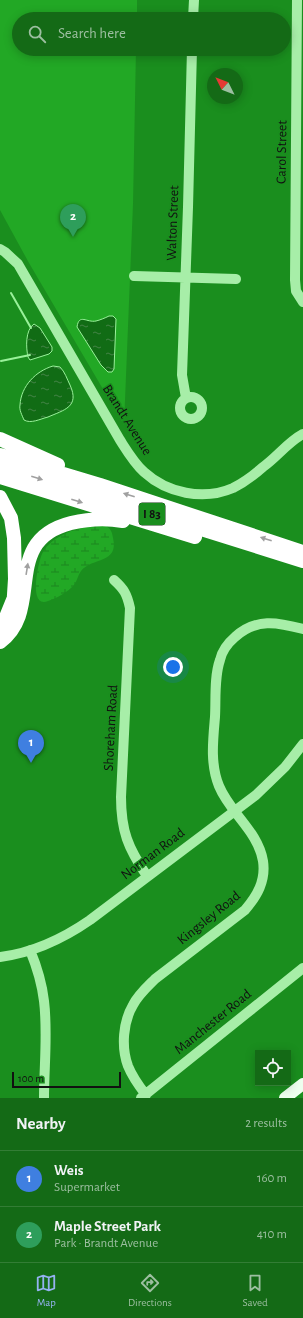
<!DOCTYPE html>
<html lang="en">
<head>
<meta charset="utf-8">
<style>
  body { margin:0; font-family:"Alegreya Sans",sans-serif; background:#1d6f1f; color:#f1f3f6 }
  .controls { position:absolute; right:12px; bottom:12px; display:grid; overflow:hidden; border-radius:0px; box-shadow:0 2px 10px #0003 }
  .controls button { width:36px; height:36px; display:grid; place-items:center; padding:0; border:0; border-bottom:1px solid #337d35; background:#146a16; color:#f1f3f6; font:20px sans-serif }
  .compass { position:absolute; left:207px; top:68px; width:36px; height:36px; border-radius:50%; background:#146a16; box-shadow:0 2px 10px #0003; rotate:312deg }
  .scale { position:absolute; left:12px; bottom:10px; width:109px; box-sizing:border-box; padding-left:4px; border:2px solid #111; border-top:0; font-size:11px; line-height:14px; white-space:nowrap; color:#111; -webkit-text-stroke:3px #1a8e1e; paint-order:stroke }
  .you { position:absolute; left:173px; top:667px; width:14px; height:14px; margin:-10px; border:3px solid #fff; border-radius:50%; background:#1a73e8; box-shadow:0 0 0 6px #1a73e833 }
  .badge { display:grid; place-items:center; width:26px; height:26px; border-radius:50%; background:#95b2f1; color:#fff; font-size:13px; font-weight:700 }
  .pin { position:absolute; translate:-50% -33px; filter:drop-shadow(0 1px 2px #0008) }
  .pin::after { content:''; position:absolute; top:21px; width:14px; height:12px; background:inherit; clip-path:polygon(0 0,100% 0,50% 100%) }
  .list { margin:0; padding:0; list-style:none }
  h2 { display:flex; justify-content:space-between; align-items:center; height:52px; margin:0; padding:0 16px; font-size:17px }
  h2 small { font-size:13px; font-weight:400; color:#9dbfa1 }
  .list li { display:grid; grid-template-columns:26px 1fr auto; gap:12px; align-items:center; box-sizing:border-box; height:56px; padding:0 16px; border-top:1px solid #337d35 }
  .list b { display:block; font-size:15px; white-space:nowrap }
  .list p { margin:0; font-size:13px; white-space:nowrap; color:#9dbfa1 }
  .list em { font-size:13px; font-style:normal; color:#9dbfa1 }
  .icon { flex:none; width:22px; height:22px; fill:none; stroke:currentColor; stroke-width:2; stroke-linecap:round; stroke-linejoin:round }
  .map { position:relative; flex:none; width:303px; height:1098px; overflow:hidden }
  .search { position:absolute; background:#146a16; box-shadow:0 2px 10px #0003; left:12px; right:12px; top:12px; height:44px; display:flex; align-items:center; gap:10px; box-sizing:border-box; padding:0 14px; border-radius:22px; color:#9dbfa1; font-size:15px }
  .sheet { height:164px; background:#146a16 }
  nav { display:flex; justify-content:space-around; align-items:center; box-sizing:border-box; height:56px; border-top:1px solid #337d35; background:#146a16; font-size:11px; color:#9dbfa1 }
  nav a { display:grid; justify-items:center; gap:2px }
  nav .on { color:#95b2f1 }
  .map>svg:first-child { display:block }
</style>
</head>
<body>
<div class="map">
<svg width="303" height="1098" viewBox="0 0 303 1098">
  <defs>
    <pattern id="wetland-marsh" width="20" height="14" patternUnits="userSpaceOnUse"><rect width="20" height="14" fill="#22a825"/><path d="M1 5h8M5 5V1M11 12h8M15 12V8" fill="none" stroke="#1c871f"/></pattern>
    <pattern id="water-ripples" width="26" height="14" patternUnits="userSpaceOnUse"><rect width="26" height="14" fill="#116c15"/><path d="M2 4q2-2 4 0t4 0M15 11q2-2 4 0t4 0" fill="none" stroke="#438346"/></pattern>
  </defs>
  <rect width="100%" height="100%" fill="#1a8e1e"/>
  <!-- wetland -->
  <path fill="url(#wetland-marsh)" d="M106,526C111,529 112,532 113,538C119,564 92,557 81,571C78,575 77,581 74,585C68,592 57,598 48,601C28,609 38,563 42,554C45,547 52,541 59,537C73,528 89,526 106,526Z"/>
  <!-- green -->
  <path fill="#22a825" d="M0,0H137V19H19V49H136L133,204L124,425L29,263L0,210Z"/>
  <!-- water -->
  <path fill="url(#water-ripples)" stroke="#99f19a" d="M109,316H113L116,319L114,369L112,372H108L101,365L77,327C79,313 87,323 96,321C100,320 105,318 109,316Z
    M34,324L40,328L52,347V351L49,354L30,360L28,357C26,348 25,330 34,324Z
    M53,366L60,367C65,372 67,379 70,385C80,407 64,410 48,417C40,419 31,424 24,420C22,415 19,410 20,405C21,386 36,371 53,366Z"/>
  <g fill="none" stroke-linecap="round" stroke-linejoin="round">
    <!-- stream -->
    <path stroke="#99f19a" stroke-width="2" d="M11,293L31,328
      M1,361L30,355"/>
    <!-- minor -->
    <path stroke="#a7eea8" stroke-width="10" d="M297,0L295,280L296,291L303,302
      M193,19L194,0
      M0,249L5,252L18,264L120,440C127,451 134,463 144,472C167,493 203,501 233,488C243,483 254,475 263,467C277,457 288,442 303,434
      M134,276L236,279
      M180 408a11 11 0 1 1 22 0a11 11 0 1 1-22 0Z
      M186,398L182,375L188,207L192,49
      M114,580C124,589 127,594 130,608L121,797C121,831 128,848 147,876
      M30,950C37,967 42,984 44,1001C48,1033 44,1066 44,1098
      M0,957C32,953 64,938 90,920L256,795L285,767L303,744
      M146,1095C139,1086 132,1076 128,1066C121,1047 123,1022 133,1005C138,995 147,987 155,979L245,910C257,896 266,881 263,861C258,831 230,813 219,786C210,764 213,740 215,717C216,699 214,677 220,660C222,651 228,643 235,637C256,618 277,622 303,629
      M141,1098L303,968"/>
    <!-- major -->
    <path stroke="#eeffef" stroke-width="12" d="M285,1098L303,1084"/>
    <!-- highway -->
    <path stroke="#fff" stroke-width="14" d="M0,439L58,465
      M0,455L100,485L303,552
      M0,466L303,561
      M0,477L195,537
      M0,497L11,518L14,538L15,579L13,610
      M0,626L6,617L13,600
      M0,642C45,609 0,541 71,523C88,519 106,518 123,521"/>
  </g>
  <!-- one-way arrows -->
  <defs><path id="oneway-solid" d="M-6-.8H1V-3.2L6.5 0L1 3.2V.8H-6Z"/></defs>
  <g fill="#a0a0a0">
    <use href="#oneway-solid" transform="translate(37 478) rotate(17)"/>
    <use href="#oneway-solid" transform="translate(129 495) rotate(-162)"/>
    <use href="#oneway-solid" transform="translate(77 501) rotate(18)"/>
    <use href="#oneway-solid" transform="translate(266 539) rotate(-162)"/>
    <use href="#oneway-solid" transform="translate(27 569) rotate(-81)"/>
  </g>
  <g text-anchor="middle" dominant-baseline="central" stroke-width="3" stroke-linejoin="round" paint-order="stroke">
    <!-- shield labels -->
    <rect fill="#1a8e1e" stroke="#143615" stroke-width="1" x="139" y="503" width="26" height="22" rx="3"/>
    <g font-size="13" font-weight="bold" fill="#111">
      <text x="152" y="514">I 83</text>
    </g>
    <!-- street labels -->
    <g font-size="14" fill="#111" stroke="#1a8e1e">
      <text transform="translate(282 152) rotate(-89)">Carol Street</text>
      <text transform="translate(173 223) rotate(-88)">Walton Street</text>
      <text transform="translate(127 420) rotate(58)">Brandt Avenue</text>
      <text transform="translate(111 728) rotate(-87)">Shoreham Road</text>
      <text transform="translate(153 854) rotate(-37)">Norman Road</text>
      <text transform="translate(209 918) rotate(-39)">Kingsley Road</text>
      <text transform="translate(213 1022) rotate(-39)">Manchester Road</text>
    </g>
  </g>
</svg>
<div class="controls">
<button><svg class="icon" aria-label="locate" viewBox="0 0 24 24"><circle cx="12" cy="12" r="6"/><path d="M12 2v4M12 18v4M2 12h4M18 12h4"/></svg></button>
</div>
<svg class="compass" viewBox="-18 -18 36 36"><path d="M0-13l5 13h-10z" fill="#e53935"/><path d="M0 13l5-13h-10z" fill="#9dbfa1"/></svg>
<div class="scale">100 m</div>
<div class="you"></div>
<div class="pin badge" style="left:31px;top:763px;background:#3f7fe0">1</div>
<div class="pin badge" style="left:73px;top:237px;background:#2e9e5b">2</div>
<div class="search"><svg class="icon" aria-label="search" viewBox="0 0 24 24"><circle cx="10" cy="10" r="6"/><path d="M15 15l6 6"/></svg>Search here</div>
</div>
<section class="sheet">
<h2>Nearby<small>2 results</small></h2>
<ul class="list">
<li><span class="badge" style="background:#3f7fe0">1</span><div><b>Weis</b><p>Supermarket</p></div><em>160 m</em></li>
<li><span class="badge" style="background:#2e9e5b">2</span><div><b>Maple Street Park</b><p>Park · Brandt Avenue</p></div><em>410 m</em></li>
</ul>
</section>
<nav>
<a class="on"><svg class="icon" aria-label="map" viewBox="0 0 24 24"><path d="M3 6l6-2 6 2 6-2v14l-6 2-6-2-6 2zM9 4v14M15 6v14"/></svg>Map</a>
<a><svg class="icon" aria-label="directions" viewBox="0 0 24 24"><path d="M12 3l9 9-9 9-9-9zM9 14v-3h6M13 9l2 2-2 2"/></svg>Directions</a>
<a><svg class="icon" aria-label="saved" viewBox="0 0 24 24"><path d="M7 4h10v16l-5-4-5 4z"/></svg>Saved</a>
</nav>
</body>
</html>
